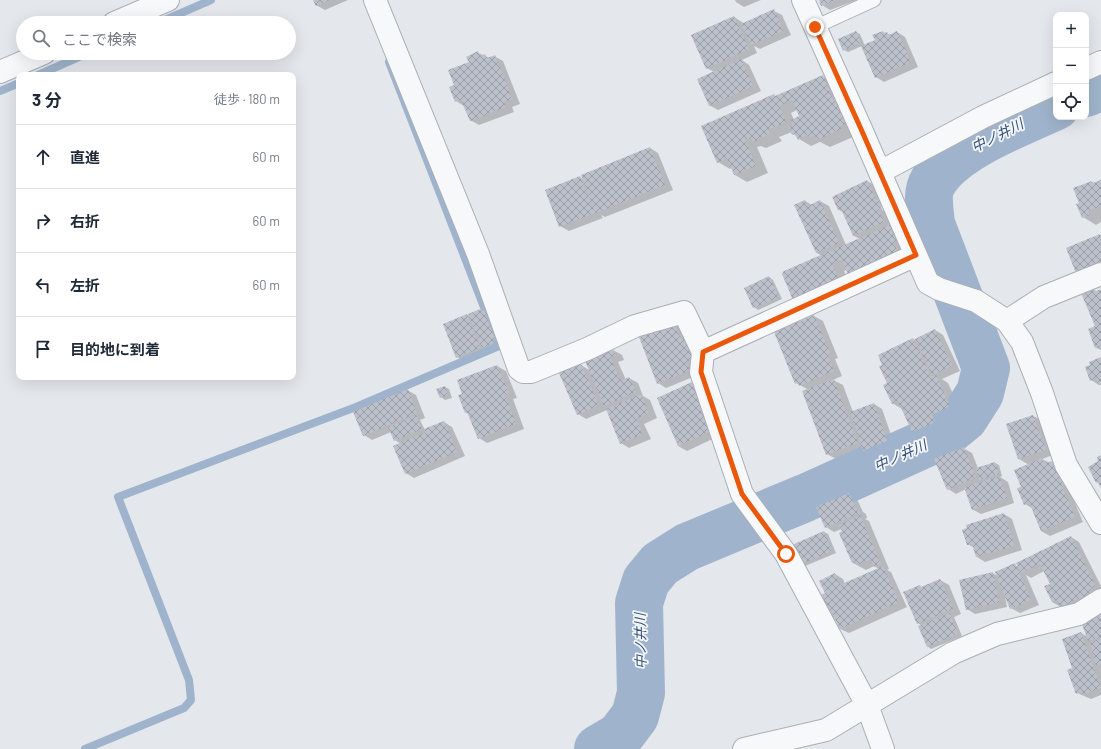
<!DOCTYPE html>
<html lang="ja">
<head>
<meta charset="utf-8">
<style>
  body { margin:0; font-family:Barlow,"Noto Sans JP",sans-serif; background:#f2f2f3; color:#1f2937 }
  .controls { position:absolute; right:12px; top:12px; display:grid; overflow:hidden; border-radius:8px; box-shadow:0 4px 16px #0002 }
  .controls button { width:36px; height:36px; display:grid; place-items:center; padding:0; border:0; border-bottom:1px solid #e0e1e3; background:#fff; color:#1f2937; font:20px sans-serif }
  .stop { position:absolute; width:12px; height:12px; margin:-9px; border:3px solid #ea580c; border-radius:50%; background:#fff }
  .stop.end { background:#ea580c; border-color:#fff; box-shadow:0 1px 4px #0008 }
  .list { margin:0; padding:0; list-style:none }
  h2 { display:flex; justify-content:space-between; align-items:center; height:52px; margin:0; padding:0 16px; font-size:17px }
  h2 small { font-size:13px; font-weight:400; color:#747a83 }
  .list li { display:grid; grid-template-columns:26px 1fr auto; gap:12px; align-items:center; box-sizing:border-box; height:64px; padding:0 16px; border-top:1px solid #e0e1e3 }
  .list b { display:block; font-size:15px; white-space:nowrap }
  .list em { font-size:13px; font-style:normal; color:#747a83 }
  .icon { flex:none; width:22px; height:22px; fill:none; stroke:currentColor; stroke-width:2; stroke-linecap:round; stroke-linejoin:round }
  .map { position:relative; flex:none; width:1101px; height:749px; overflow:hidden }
  .search { position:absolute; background:#fff; box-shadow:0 4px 16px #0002; left:16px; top:16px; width:280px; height:44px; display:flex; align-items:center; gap:10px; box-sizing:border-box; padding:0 14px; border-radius:22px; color:#747a83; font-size:15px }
  .panel { position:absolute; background:#fff; box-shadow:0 4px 16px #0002; left:16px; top:72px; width:280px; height:308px; border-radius:8px }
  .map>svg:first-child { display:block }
</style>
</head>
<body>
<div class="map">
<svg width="1101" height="749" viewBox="0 0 1101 749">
  <defs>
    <pattern id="building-cross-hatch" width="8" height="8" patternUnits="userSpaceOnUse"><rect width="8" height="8" fill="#bbc0ca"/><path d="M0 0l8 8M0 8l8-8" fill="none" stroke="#989da6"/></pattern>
  </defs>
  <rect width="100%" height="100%" fill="#e4e7ec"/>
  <!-- shadow -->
  <path fill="#0003" fill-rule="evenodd" d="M314,0H348L325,10L316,5Z
    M735,0H761L744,7L736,2Z
    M820,0H857L830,10L822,5Z
    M774,11L782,15L791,35L760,49L754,46L757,53L742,60L749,65L761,91L718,110L709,105L714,72L707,68L734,17L742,22L744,24Z
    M856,32L860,34L865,46L876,41L883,32L891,35L897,32L905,37L918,67L884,82L876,77L862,46L848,52L844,50Z
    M478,53L490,58L494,56L503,61L520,104L512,107L514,112L479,125L470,120L464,106L456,101L455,86Z
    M822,76L835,83L853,137L830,147L820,142L811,146L799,139L792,132L779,137L782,141L766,148L761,146L757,147L768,173L747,182L735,175L732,168L730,169L718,162L776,97ZM797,110L801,117L794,120L791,113Z
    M650,148L658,153L673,190L605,217L601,215L603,218L569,231L560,226L580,177L584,180Z
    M867,181L876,186L890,211L886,214L892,227L909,248L844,271L852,289L810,307L822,256L817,253L795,205L805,201L812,205L820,201L829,206L846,245L860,239L854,236L844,213L839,210ZM878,201H881L885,211H883Z
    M1101,181V222L1096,225L1083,217L1080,204L1092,182L1096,184Z
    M1100,235H1101V271L1067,248Z
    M769,277L773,280L782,299L758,310L754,307Z
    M1093,289L1097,292L1101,291V350L1096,348Z
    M483,309L487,311L498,341L495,346L487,349L488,353L465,362L457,357L467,315L471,317Z
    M814,316L823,321L838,358L835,359L842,376L833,380L843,385L853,412L874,404L882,409L895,446L873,455L864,448L836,459L827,454L809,390L796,383Z
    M674,324L683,329L698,375L666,388L658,383Z
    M935,330L943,335L960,371L942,379L948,383L962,413L943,422L947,429L925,439L913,432L902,409L892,403L888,384L913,339L918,342Z
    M613,350L622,355L624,360L618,362L626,380L629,378L638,383L643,396L650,400L657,418L644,424L651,439L629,448L621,443L607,410L586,419L578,414L581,365L589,370Z
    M1101,358V385H1099L1091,380Z
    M497,366L506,371L517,398L513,399L524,429L487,443L479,438L469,414L465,412Z
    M692,383L701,388L721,435L687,451L678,446Z
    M445,387L449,389L452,398L445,400L441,397Z
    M407,390L416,395L425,418L420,420L425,430L444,422L452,427L465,456L414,478L406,473L401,444L395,440L391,432L372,440L364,435Z
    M1033,416L1042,420L1053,455L1042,459L1050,463L1070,491L1083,522L1050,536L1041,531L1032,508L1025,504L1022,488L1029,465L1019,459L1008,424Z
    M963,448L972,453L978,468L995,463L999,465L1002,476L1000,477L1008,482L1014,503L981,514L972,509L966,489L956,494L948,489Z
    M849,494L857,499L863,512L866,514L867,518L865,519L869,521L889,569L887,570L891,572L907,607L849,633L840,629L836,619L828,615L826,594L835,574L843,579L845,584L879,569L874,566L866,570L853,563L842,529L834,532L826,527Z
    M1004,514L1012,519L1022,550L985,562L977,557L974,548L968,544Z
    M824,532L828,534L836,553L805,566L801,564Z
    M1071,537L1079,542L1101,586V592L1070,612L1052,602L1051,584L1044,571L1031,578L1026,575L1039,605L1020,613L1011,608L1005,597L1007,607L975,614L967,609L992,573L998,576L1015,565L1019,567Z
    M940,580L949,585L961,614L954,617L962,636L931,649L927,646L922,626L918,623L919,586L922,588Z
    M1101,612V695L1091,699L1077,693L1073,669L1081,633L1088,637Z"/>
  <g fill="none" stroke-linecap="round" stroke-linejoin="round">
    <!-- stream -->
    <path stroke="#9fb4cc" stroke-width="8" d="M158,23L211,0
      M38,75L88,53
      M0,91L19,83
      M85,749L184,708L191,700L189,680L118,497L356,407L499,346L389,62"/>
    <!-- river -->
    <path stroke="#9fb4cc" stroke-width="48" d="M1086,93L1101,86
      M598,749L620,736L635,716L641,693L639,603L646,581L660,564L687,547L805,498L942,436L964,418L980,393L986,368L931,224C930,212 926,193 933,182C953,147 1020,123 1056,106"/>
  </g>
  <!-- building -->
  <path fill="url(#building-cross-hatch)" d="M313,0H329L316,6Z
    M819,0H836L821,6Z
    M774,9L783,31L751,45L741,24Z
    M734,16L749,49L706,69L691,35Z
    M856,31L861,42L843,51L838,39Z
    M883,31L884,33L887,32L889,35L897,31L911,62L875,78L861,46L875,40L872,35Z
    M478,51L480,56L485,54L487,58L495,55L512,99L504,102L506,107L470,121L461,100L455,102L449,87L454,85L448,70L469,62L466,57Z
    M741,59L753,86L709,106L697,79Z
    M823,75L833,100L838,97L849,122L840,126L841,129L817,140L815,135L809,137L808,135L798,140L795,134L792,135L788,127L793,125L791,120L799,116L792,100L779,106L786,122L768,130L770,134L753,142L751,138L745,140L756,166L734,175L727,158L717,163L701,126L774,94L775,96Z
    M650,147L665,185L596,213L581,175Z
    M580,176L595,213L559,227L545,190Z
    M867,180L876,200L879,199L882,206L878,209L884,222L853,236L841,209L838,210L832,197Z
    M1101,180V206L1088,211L1090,215L1082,218L1076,204L1079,203L1073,188L1092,181L1093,183Z
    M805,200L808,206L820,200L839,243L816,253L794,205Z
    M890,225L897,241L894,242L897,251L894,253L896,256L849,276L842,260L832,264L840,282L793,300L782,274L784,271Z
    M1100,234L1101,263L1076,273L1066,248Z
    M769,276L779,297L753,308L744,288Z
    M1093,288L1094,292L1101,289V346L1095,348L1088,329L1095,326L1081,293Z
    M483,308L495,339L491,344L482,348L468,314Z
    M467,314L480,348L456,358L443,324Z
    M814,315L830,353L827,354L834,371L799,386L798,382L795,384L774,332Z
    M674,323L681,340L686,338L694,358L686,362L690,370L657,384L639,337Z
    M935,329L952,366L932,375L915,339Z
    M913,338L931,377L936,375L950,406L932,415L935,422L912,432L898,401L892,404L883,385L887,383L879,366L882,365L878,355Z
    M613,349L616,355L610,357L621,381L629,377L636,392L604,406L585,361Z
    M1101,357V384L1099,385L1096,378L1090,381L1085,367L1090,365L1089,362Z
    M581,364L599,405L577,415L559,373Z
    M497,365L509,393L505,395L516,424L478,439L467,412L465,413L458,395L462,394L457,380Z
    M834,379L858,443L826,455L802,391Z
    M692,382L713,430L678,446L657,398Z
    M445,386L448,395L440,398L436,389Z
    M408,389L417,413L363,436L353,412Z
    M641,394L649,413L636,419L643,434L620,444L606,409Z
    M874,403L887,441L863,451L850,412Z
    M416,415L422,429L394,441L388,427Z
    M1033,415L1046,450L1018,459L1006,424Z
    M444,421L457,452L405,474L393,446L426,432L424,429Z
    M964,447L976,477L947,490L934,459Z
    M1101,455V488L1098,482L1096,483L1088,467L1098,461L1097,457Z
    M1042,458L1045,464L1055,460L1065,485L1062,486L1075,517L1041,531L1029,502L1024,505L1017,488L1021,487L1014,470Z
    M995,462L999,474L979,480L976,468Z
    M999,476L1007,498L972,510L964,487Z
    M849,493L856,509L857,508L860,513L825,528L816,507Z
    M1004,513L1014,546L976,557L972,544L967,545L962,530L967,528L966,525Z
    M860,515L881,564L874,567L871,559L857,565L855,562L852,563L839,533L842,531L839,525Z
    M824,531L832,551L801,564L792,545Z
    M1071,536L1096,586L1091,588L1093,592L1061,607L1057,600L1052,602L1044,586L1050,584L1040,564L1021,573L1016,563Z
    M1015,563L1031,600L1010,609L995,572Z
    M883,566L899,602L840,629L832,613L827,615L818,596L825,593L819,581L835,573L840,585Z
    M993,572L999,602L966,610L959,580Z
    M940,579L953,609L917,624L903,592L920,585L921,587Z
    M1101,611V637L1088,641L1081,621Z
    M950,613L958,634L927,647L918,626Z
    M1081,632L1101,688L1082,695L1080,692L1076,694L1067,670L1072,668L1062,639Z
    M1101,639V664L1096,666L1090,642Z"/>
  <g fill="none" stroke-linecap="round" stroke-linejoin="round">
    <!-- lane casing -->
    <g stroke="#a9aeb7" stroke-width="15">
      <path id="lane" d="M815,27L874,0"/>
    </g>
    <!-- street casing -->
    <g stroke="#a9aeb7" stroke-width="24">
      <path id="street" d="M375,0L478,254L519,369L523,372H531L587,349L635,326L684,312L703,352L701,372L742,494L786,554L867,705L883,749
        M803,0L861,129L928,283L939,289L976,301L1007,321L1022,342L1042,393L1066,465L1101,523
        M114,23L168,0
        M1086,69L1101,62
        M0,72L44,53
        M880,172L983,117L1056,83
        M1007,321L1044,297L1101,274
        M703,352L916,255
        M744,749L826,730L953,653L997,634L1079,614L1101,600"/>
    </g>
    <!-- lane -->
    <use href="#lane" stroke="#f7f8fa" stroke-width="13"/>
    <!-- street -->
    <use href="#street" stroke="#f7f8fa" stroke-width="22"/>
  </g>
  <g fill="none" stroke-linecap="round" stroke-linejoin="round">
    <!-- route -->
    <path stroke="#ea580c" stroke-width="5" d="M786,554L742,494L701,372L703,352L916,255L861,129L815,27"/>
  </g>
  <g text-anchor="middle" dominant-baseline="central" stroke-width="3.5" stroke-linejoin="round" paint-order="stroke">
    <!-- water labels -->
    <g font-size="14" font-style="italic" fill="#34527a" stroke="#f4f6f9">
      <text transform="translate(997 135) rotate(-27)">中ノ井川</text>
      <text transform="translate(900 455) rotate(-24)">中ノ井川</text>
      <text transform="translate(640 641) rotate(-91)">中ノ井川</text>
    </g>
  </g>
</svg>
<div class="controls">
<button>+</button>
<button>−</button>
<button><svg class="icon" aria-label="locate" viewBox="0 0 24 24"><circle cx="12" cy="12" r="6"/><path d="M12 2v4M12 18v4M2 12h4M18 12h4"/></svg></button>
</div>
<div class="stop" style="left:786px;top:554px"></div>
<div class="stop end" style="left:815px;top:27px"></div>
<div class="search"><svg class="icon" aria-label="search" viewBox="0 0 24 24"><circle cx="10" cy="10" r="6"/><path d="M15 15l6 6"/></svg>ここで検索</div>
<section class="panel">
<h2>3 分<small>徒歩 · 180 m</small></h2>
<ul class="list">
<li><svg class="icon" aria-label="ahead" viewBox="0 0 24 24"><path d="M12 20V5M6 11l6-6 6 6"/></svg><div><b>直進</b></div><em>60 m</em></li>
<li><svg class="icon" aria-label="right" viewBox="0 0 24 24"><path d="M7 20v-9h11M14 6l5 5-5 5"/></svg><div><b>右折</b></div><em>60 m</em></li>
<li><svg class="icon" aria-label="left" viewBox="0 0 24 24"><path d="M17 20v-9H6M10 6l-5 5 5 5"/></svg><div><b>左折</b></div><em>60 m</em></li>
<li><svg class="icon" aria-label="arrive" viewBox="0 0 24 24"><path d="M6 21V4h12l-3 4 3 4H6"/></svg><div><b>目的地に到着</b></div></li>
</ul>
</section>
</div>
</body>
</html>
